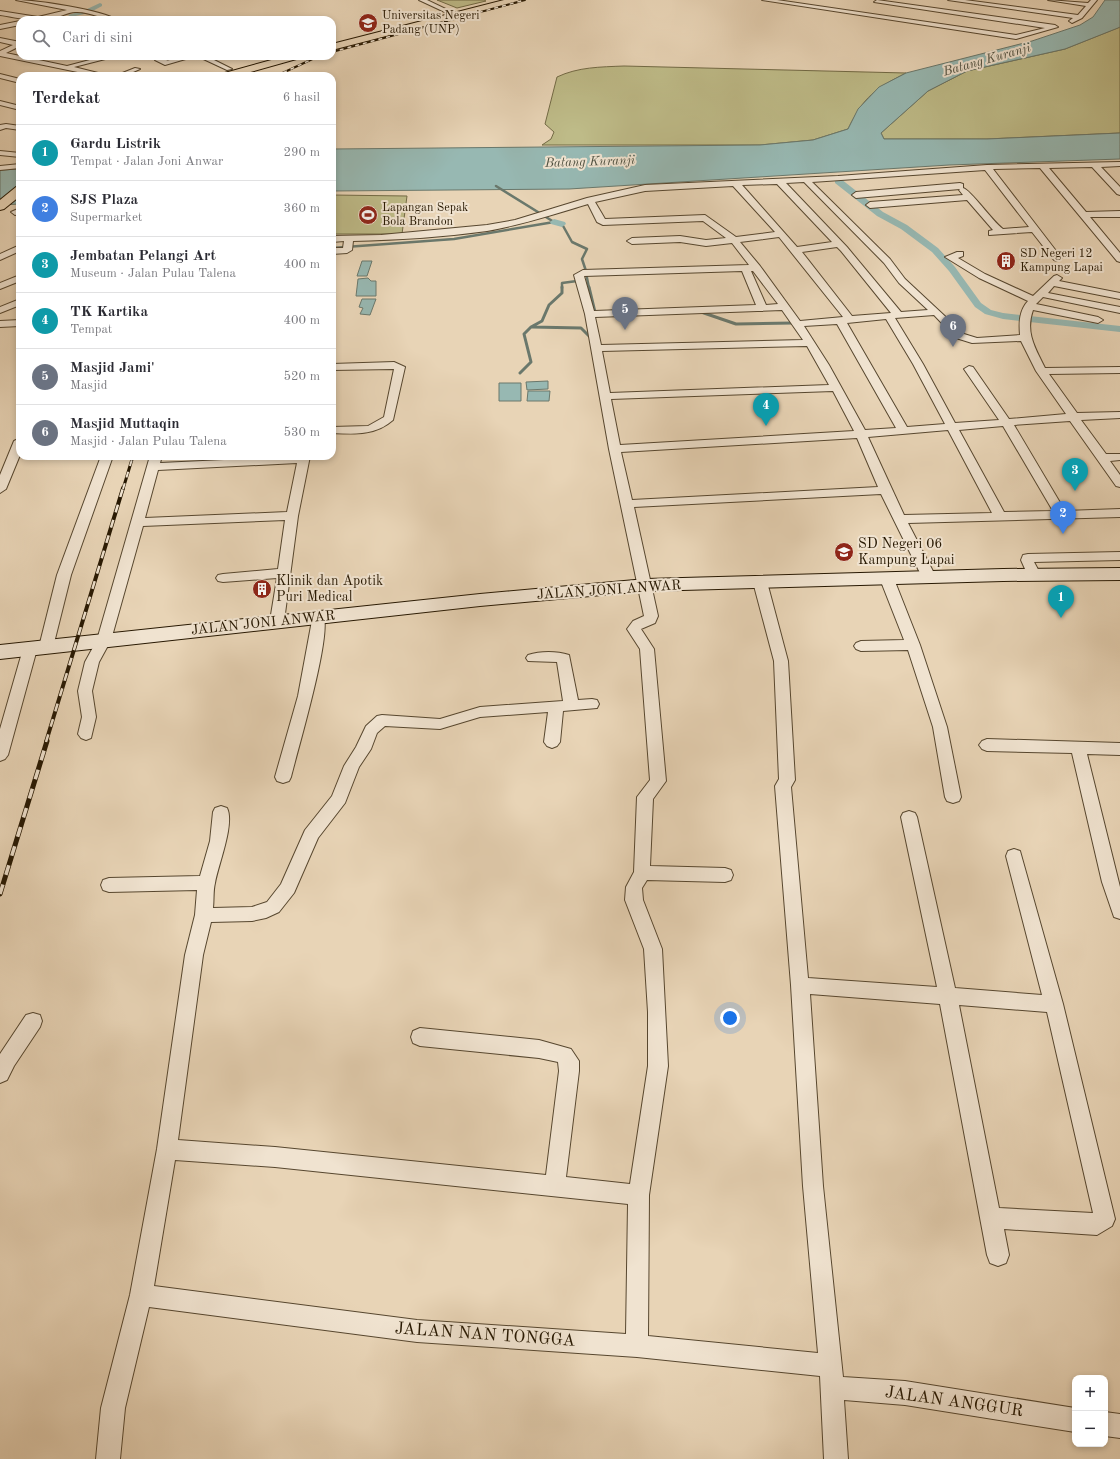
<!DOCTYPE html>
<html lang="id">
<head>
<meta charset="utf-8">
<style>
  body { margin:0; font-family:"Old Standard TT",serif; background:#f2f2f3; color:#2b2b33 }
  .controls { position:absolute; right:12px; bottom:12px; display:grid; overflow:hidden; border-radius:8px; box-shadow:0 2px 6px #0003 }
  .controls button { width:36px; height:36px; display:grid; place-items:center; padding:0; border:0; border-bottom:1px solid #e1e1e2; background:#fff; color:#2b2b33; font:20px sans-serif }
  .you { position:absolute; left:730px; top:1018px; width:14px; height:14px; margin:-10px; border:3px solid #fff; border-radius:50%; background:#1a73e8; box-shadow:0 0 0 6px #1a73e833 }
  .badge { display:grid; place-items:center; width:26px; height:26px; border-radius:50%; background:#8f2418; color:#fff; font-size:13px; font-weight:700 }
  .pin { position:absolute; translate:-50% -33px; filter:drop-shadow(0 1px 2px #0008) }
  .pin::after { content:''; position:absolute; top:21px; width:14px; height:12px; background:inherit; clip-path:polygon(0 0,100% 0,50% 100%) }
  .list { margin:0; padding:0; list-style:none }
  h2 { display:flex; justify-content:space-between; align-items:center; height:52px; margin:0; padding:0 16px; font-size:17px }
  h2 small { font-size:13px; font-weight:400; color:#7c7c81 }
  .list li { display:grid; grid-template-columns:26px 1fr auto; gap:12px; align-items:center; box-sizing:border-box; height:56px; padding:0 16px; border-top:1px solid #e1e1e2 }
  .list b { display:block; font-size:15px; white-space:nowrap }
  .list p { margin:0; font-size:13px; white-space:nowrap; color:#7c7c81 }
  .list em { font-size:13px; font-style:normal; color:#7c7c81 }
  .icon { flex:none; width:22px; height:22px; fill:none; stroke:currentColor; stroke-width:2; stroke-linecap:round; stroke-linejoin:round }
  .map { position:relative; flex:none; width:1120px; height:1459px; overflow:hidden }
  .search { position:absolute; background:#fff; box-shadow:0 2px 6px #0003; left:16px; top:16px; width:320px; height:44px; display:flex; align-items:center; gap:10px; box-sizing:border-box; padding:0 14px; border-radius:12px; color:#7c7c81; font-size:15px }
  .panel { position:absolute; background:#fff; box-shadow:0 2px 6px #0003; left:16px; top:72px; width:320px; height:388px; border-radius:12px }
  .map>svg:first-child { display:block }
</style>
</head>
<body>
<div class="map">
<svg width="1120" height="1459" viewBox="0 0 1120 1459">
  <rect width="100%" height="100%" fill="#e8d4b6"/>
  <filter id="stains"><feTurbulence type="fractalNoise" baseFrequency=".005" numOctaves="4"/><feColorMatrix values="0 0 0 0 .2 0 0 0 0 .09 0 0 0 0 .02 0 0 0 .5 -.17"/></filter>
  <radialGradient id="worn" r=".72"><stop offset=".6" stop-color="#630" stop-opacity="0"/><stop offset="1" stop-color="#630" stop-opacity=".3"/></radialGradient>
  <!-- green -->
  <path fill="#bebb88" stroke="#726a45" d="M437,0H484L486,1L457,8Z
    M1120,27V133L987,139H884L881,133L928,91L967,71L1065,49Z
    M624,66L906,73C875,89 864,96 848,129L813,140L760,145H542L551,139L554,132L545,124L557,77C578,67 600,67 624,66Z
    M332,195L407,196L402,234H332Z"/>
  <!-- water -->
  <path fill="#97b8b2" stroke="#6a786c" d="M1105,0H1120V27L1118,28L1065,49L967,71L928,91L881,133L884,139H987L1120,133V159L949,165L569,189L332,191V149L760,145L813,140L848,129L858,109L879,87L906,73L1032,41L1080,25L1093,17Z
    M20,169V204L0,205V170Z
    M362,261H372L367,276H357Z
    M368,278L371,281H376V296H356L358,279Z
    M362,299H376L370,315L360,314L363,308L359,307Z
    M548,381V389L527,390L526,382Z
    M499,383H521V401H499Z
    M528,391H550L549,401H527Z"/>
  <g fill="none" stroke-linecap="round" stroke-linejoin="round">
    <!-- stream-far1 -->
    <path stroke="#6a786c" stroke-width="2.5" d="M496,186L554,222
      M562,224L572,242L587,249L582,259L586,271
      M332,248L454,239L554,222
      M586,273L589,288
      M562,288V283L577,281"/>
    <!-- stream -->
    <path stroke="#6a786c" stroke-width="3" d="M589,287L595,312H599
      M701,312L736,324L793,323
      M532,327L581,328L589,336
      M520,373L531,362L524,334L531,327L542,321L549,305L562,293V287"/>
    <!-- canal -->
    <path fill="#97b8b2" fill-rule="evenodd" d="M100,3L102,4V6L89,13L71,17L68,15L85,10Z
      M835,179H841L883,212L907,225L938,248L955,267L981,303L991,310L1003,313L1120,326V332L1003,319L985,314L975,307L949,271L932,252L901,229L877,216L835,183Z
      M554,219L565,222L566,224L562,227L551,224L550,222Z"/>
    <!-- minor casing -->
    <g stroke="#57472f" stroke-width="2">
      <path id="minor" d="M16,0C35,0 103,10 117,20C103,20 89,11 75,12C69,12 54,19 46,20C31,22 15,17 0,15V11L38,17L67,10Z
        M419,0H427L454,13L449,14Z
        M762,0H777L1016,35L1045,28L874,2L877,0L1055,25L1058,27L1016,39Z
        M948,0H965L1078,15L1086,6L1048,0L1088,3L1091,0H1097L1082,18L1072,23L1069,21L1073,18Z
        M20,21V25L0,29V25Z
        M0,38L20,42V46L6,53L67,66L105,56H117L74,67L110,76H97L0,56V51L13,45L0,42Z
        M165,56H175L166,61L185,56H196L165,65L155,60Z
        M197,56H206L232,69L227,70Z
        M135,68L140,69L124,76H115Z
        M0,74L20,79V83L0,78Z
        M0,101L20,106V110L0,105Z
        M6,124L20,126V130L6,128L0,130V125Z
        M0,151L20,153V157L0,155Z
        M1120,162V166L1101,167L1120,187V195L1117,194L1092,167L1049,168L1086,212L1120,211V217H1090L1120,253V262L1117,261L1040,168L993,169L1060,256L1062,258L1057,261L1054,260L1032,232L989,235V231L993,230L967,200L870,208L866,205L870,202L963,195L959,190L960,189L856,198L852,195L856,192L960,183L963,184V188C971,190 992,221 1003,229L1029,227L985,170L812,182L890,259L905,279L964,334L977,338L1020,335C1019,323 1019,311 1028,301L979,278L945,257L957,252H963V256L958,258L985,274L1033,296L1054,276L1057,275L1062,278L1059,281L1120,293V299L1054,286L1048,293L1120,307V313L1043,297L1036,304L1098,317L1103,320L1098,323L1033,310C1025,332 1035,348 1045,368L1120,367V373L1049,374L1077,413L1120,412V418L1081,420L1106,454H1120V460L1110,461L1120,475V487L1116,486L1070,421L1014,425L1065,511L1120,509V517L908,523L936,577L934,580H924L922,577L881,494L634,507L658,616L655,623L641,629L654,649L666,781L653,799L650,866L725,868L731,870L733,875L731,880L725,882L647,880L642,888L643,900L662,949L668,1066L649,1195L648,1336L818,1353L803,1186L791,985L775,786L779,779L774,661L753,582L755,579H765L767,582L788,661L795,780L791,787L808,978L937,987L901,817L903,813L909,811L915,813L917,817L955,988L1042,995L1006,856L1008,851L1014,849L1020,851L1063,1004L1115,1219L1112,1226L1097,1235L1004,1229L1009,1255L1006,1263L998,1266L990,1263L987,1255L940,1004L810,994L823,1186L843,1377L905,1381L1075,1408V1432L905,1405L844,1400L848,1459H824L820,1376L637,1357L417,1342L149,1307L125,1408L120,1459H96L101,1408L130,1295L157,1149L185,955L195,915L197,890L109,892L103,890L101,885L103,880L109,878L200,876L210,841L213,812L215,808L221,806L227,808C235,824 218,865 215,883C213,891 214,899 213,908L252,907L267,902L281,884L305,830L332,796L344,766L356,747L366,726L377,716L382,715L440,719L480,707L563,701L557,662L528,661L526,658L528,655C540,651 557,651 569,655L578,700L592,699L597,700L599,704L597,708L563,711L560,742L557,746L552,748L547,746L544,742L548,712L480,717L440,729L385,726L377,733L371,749L359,767L345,803L318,838L294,893L279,912L266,918L252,921L211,922L203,955L178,1140L275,1147L546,1175L559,1071L558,1062L539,1058L420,1046L413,1043L411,1037L413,1031L420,1028L539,1040L571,1049L579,1061V1071L566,1177L630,1184L648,1066V1012L644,949L625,900L626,887L634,872L637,797L650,780L640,649L627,629L633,621L644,616L609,449L585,314L574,275L583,270L749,265L732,243L706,246L680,242L632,244L627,241L632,238L680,236L706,240L726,238L703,221L603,225L597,222L588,204C555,214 521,225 487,231C444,237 397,240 353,241L352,250L347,253L332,254V248H343L344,241L332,242V236L381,235L487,225L515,220L587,198L645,185L838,176L987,165ZM804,182L884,263L899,283L928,310L901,312L847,247L786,183ZM777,184L832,242L797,247L742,185ZM733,186L775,232L736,237L705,215L605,219L595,202L645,191ZM779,237L843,317L800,321L760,266L740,242ZM837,247L841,251L891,313L852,316L802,252ZM742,271L756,305L594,311L584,276ZM751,271H753L778,304L766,305ZM782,310L803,340L601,345L595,317ZM934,315L956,338L972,343L1021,341L1036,371L1066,414L1009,419L973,367L969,366L964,369L999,420L955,423L923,364L895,318ZM886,319L913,364L945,424L907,427L847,323ZM837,324L896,428L865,430L829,365L804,326ZM807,346L829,385L610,393L602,351ZM833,391L854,431L620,445L611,399ZM1003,426L1053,511L1004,512L959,430ZM948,430L992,513L904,515L868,437ZM857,438L878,487L632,500L621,452ZM959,1005L1047,1012L1093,1213L999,1208ZM175,1160L275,1167L628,1204L626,1334L417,1320L154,1286Z
        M20,164V168L0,170V166Z
        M20,208V214L15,215L11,212Z
        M20,245V251L0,260V254Z
        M20,275V281L0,289V283Z
        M20,299V305L0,313V307Z
        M20,320V326L0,327V321Z
        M394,362L405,367L393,420C375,436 354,434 332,433V427L368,426L384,417L394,369L332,370V364Z
        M20,438V455L6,489L0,493V475L14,441Z
        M101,456H113L71,575L53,647L51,650H41L39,647L57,575Z
        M150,456H162L160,463L310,456L298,516L284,621L282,624H272L270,621L277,578L223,582L218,581L216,578L218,575L223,574L278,569L285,520L143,526L111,640L99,662L92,691L96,717L91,738L86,740L81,738L78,734L82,717L78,691L85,662L97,640ZM297,463L287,512L145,518L158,470Z
        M1120,552V560L1034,562L1041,575L1039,578H1029L1021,560L1023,555L1028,554Z
        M887,575L892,576L894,579L920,645L947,727L961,797L959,801L953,803L947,801L945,797L933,727L908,650L861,651L856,649L854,646L856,643L861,641L904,640L880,579L882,576Z
        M318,613L323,615C333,632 297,752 291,777L289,781L283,783L277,781L275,777L298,696L313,615Z
        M30,644L35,646L37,649L8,755L5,759L0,761V729L23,649L25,646Z
        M987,739L1120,743V755L1087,754L1120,887V919L1114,917L1102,882L1072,753L987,751L982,749L979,745L982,741Z
        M33,1013L40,1015L42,1021L40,1027L14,1066L7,1080L0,1083V1054L26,1015Z
        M1105,1412L1120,1414V1438L1105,1436Z"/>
    </g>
    <!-- secondary casing -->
    <g stroke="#271802" stroke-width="2">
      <path id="secondary" d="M1120,568V580L1003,581L646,591L480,606L0,659V645L480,594L646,579L1003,569Z"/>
    </g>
    <!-- primary casing -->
    <g stroke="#271802" stroke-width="2">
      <path id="primary" d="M20,186V196L4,209L0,210V200L16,187Z"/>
    </g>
    <!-- trunk casing -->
    <g stroke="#271802" stroke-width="2">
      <path id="trunk" d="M504,0H519L518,2L332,50V44Z
        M286,56H302L300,58L236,76H220L221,74Z"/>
    </g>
    <!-- minor -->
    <use href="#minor" fill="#f0e3d0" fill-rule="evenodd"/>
    <!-- secondary -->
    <use href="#secondary" fill="#f0e3d0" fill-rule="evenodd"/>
    <!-- primary -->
    <use href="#primary" fill="#e8d4b6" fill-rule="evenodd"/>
    <!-- trunk -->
    <use href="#trunk" fill="#e8d4b6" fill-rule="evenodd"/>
    <!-- rail-far3 casing -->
    <g stroke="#271802" stroke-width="2">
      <path id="rail-far3" d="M332,52L525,0
        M276,76L319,56"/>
    </g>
    <!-- rail-far2 casing -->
    <g stroke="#271802" stroke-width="3">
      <path id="rail-far2" d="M123,489L133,456"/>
    </g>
    <!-- rail-far1 casing -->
    <g stroke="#271802" stroke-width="4">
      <path id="rail-far1" d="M46,742L123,488"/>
    </g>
    <!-- rail casing -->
    <g stroke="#271802" stroke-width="5">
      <path id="rail" d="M0,894L47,741"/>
    </g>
    <!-- rail-far3 -->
    <use href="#rail-far3" stroke="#f0e3d0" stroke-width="1.5" stroke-dasharray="4" stroke-linecap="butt"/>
    <!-- rail-far2 -->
    <use href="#rail-far2" stroke="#f0e3d0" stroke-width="2" stroke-dasharray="6" stroke-linecap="butt"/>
    <!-- rail-far1 -->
    <use href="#rail-far1" stroke="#f0e3d0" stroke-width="2.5" stroke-dasharray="8" stroke-linecap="butt"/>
    <!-- rail -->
    <use href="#rail" stroke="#f0e3d0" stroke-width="3.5" stroke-dasharray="10" stroke-linecap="butt"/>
  </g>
  <!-- icons -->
  <defs>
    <g id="university-disc" transform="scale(1)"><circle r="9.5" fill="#8f2418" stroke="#f0e3d0"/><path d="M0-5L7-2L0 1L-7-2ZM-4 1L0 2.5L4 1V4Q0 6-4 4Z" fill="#fff"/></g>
    <g id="stadium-disc" transform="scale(1)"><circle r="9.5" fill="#8f2418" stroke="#f0e3d0"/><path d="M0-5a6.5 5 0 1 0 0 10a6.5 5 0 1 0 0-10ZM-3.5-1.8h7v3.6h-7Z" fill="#fff"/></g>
    <g id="building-disc" transform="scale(1)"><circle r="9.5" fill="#8f2418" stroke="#f0e3d0"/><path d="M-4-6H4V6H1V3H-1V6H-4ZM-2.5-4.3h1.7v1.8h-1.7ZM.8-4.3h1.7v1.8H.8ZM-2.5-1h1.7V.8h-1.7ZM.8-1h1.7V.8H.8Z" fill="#fff"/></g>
    <g id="school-disc" transform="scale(1)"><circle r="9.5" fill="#8f2418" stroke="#f0e3d0"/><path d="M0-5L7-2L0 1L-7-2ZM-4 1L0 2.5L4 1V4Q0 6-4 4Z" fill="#fff"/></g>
  </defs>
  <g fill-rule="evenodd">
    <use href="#university-disc" x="368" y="23"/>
    <use href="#stadium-disc" x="368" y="215"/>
    <use href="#building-disc" x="1006" y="261"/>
    <use href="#school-disc" x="844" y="552"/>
    <use href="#building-disc" x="262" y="589"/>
  </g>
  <g text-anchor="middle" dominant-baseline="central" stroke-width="4" stroke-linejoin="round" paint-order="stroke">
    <!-- far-poi labels -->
    <g font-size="12" fill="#271802" stroke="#f0e3d0" text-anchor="start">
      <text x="382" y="16">Universitas Negeri<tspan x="382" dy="14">Padang (UNP)</tspan></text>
      <text x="382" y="208">Lapangan Sepak<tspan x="382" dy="14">Bola Brandon</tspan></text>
      <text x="1020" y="254">SD Negeri 12<tspan x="1020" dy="14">Kampung Lapai</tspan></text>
    </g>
    <!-- far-water labels -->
    <g font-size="13" font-style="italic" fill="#4e5040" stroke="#f0e3d0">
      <text transform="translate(987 60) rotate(-16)">Batang Kuranji</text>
      <text transform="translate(590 162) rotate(-2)">Batang Kuranji</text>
    </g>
    <!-- poi labels -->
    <g font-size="14" fill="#271802" stroke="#f0e3d0" text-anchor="start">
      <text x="858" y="544">SD Negeri 06<tspan x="858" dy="16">Kampung Lapai</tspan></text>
      <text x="276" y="581">Klinik dan Apotik<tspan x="276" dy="16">Puri Medical</tspan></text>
    </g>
    <!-- street labels -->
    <g font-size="14" fill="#271802" stroke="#f0e3d0">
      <text transform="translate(609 590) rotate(-4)">JALAN JONI ANWAR</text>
      <text transform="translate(263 623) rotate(-6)">JALAN JONI ANWAR</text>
    </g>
    <!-- near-street labels -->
    <g font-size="17" fill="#271802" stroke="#f0e3d0">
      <text transform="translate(485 1335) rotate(4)">JALAN NAN TONGGA</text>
      <text transform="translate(954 1402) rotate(8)">JALAN ANGGUR</text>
    </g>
  </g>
  <rect width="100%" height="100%" filter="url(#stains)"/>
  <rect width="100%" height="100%" fill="url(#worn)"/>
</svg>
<div class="controls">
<button>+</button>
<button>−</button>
</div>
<div class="you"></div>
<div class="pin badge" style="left:1061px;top:618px;background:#0f9aa8">1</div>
<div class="pin badge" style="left:1063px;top:534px;background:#3f7fe0">2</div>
<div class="pin badge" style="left:1075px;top:491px;background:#0f9aa8">3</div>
<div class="pin badge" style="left:766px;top:426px;background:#0f9aa8">4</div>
<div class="pin badge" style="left:625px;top:330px;background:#6b7280">5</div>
<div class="pin badge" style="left:953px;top:347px;background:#6b7280">6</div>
<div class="search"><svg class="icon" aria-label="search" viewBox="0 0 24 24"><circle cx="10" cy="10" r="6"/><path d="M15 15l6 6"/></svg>Cari di sini</div>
<section class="panel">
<h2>Terdekat<small>6 hasil</small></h2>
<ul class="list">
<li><span class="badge" style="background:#0f9aa8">1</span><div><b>Gardu Listrik</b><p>Tempat · Jalan Joni Anwar</p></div><em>290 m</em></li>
<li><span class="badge" style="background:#3f7fe0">2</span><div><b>SJS Plaza</b><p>Supermarket</p></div><em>360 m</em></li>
<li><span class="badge" style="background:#0f9aa8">3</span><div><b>Jembatan Pelangi Art</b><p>Museum · Jalan Pulau Talena</p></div><em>400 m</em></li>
<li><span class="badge" style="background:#0f9aa8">4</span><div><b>TK Kartika</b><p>Tempat</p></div><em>400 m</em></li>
<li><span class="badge" style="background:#6b7280">5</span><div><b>Masjid Jami'</b><p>Masjid</p></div><em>520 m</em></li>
<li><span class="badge" style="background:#6b7280">6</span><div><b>Masjid Muttaqin</b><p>Masjid · Jalan Pulau Talena</p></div><em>530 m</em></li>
</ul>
</section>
</div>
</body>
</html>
